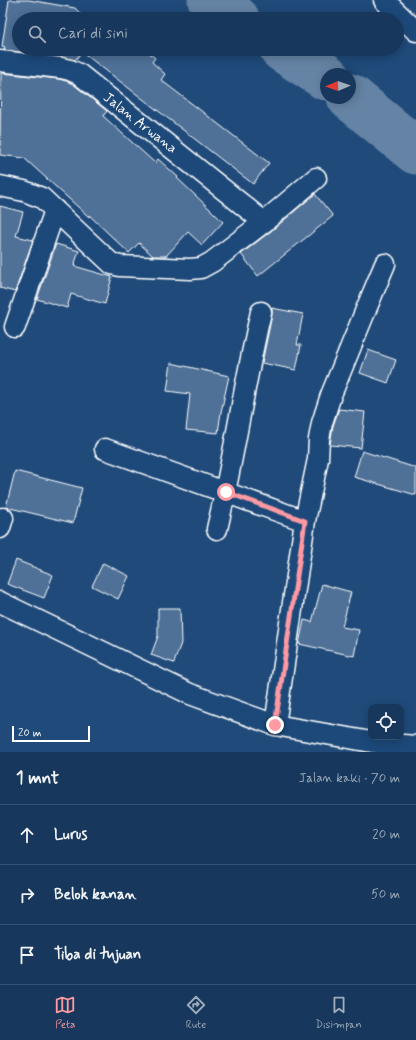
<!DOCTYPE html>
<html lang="id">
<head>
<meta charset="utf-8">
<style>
  body { margin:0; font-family:Mynerve,sans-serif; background:#203f62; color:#f1f3f6 }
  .controls { position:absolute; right:12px; bottom:12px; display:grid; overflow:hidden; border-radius:8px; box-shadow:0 2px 10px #0003 }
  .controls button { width:36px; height:36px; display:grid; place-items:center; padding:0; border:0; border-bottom:1px solid #365272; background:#17385c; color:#f1f3f6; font:20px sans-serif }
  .compass { position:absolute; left:320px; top:68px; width:36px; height:36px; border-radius:50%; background:#17385c; box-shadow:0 2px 10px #0003; rotate:268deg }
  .scale { position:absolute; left:12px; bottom:10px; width:78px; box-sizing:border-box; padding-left:4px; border:2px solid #fff; border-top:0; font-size:11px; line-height:14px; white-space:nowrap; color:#fff; -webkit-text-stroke:3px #1f4a7a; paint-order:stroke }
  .stop { position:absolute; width:12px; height:12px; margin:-9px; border:3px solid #ff9aa2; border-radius:50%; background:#fff }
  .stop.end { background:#ff9aa2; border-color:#fff; box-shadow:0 1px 4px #0008 }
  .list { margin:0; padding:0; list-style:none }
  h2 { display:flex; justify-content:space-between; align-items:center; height:52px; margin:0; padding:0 16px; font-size:17px }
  h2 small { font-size:13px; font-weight:400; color:#9eacbb }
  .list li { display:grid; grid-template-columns:26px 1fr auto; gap:12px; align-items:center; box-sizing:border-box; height:60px; padding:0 16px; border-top:1px solid #365272 }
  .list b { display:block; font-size:15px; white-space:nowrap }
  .list em { font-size:13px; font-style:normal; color:#9eacbb }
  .icon { flex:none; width:22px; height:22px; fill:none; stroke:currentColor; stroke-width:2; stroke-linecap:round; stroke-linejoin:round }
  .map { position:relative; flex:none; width:416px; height:752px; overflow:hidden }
  .search { position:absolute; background:#17385c; box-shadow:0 2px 10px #0003; left:12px; right:12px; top:12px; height:44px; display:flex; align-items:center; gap:10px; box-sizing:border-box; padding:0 14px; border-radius:22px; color:#9eacbb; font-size:15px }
  .sheet { height:232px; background:#17385c }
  nav { display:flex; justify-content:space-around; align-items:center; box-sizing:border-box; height:56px; border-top:1px solid #365272; background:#17385c; font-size:11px; color:#9eacbb }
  nav a { display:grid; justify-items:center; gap:2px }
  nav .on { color:#ff9aa2 }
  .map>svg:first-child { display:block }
</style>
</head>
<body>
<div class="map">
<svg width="416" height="752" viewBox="0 0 416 752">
  <rect width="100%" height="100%" fill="#1f4a7a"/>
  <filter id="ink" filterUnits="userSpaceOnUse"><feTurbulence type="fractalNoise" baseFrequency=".025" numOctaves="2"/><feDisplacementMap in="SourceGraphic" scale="8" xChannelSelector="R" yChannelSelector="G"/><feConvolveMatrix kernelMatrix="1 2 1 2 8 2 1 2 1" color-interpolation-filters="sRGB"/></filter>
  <g filter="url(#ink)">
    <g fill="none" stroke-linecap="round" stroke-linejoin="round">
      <!-- river -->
      <path stroke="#6583a4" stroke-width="47" d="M211,0L226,13L236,19
        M283,49L326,77
        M350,97L416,151"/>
    </g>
    <!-- building -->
    <path fill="#507197" stroke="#fff" d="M9,0H29L75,8L86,19H19V49H145L155,58L152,62L165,74L161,80L269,163L253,184L82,52L75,60L62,57L4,50L5,47L2,46Z
      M1,73L59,79L66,81L73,84L107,111L103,116L155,163L158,159L178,177L177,178L213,212L223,222L202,245L188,232L166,256H153L139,243L129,253L89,215V217L24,158L0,155Z
      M315,194L333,216L258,276L241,254L271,231Z
      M0,206L23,212L16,236L33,240L15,292L0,288Z
      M56,244L79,251L74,266L112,277L105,304L71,294L67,308L37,299Z
      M272,308L303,314L297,345H301L296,370L262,363L272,315Z
      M368,350L396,360L388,383L360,373Z
      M171,363L229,376L221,412L218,433L186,430L190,394L167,391Z
      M339,409L365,412L361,448L330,445L333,426Z
      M362,451L416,468V495L354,477Z
      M15,471L82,488L73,523L6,507Z
      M16,560L53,575L44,598L7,584Z
      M103,563L129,576L118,599L92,586Z
      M322,584L351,592L342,627L359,630L354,656L299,644L304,620L312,622Z
      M158,608H180L181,643L174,663L151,655L158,636Z"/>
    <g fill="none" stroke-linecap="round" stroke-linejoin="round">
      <!-- minor casing -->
      <g stroke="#fff" stroke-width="23">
        <path id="minor" d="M384,0L416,31
          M0,61L61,68L70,70L79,74L264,222
          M0,186L24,191L42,198L112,264L120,266L190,269L201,268L212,262L264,222L316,178
          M15,327L55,210
          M105,449L305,521
          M0,528L3,518
          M217,529C234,457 244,384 261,312
          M0,602L190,694L275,725L377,743L416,746
          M275,725L305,521L318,459L319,439L322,423L331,395L367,307L385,264"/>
      </g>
      <!-- minor -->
      <use href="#minor" stroke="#1f4a7a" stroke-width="20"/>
    </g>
  </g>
  <g fill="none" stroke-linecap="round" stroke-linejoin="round" filter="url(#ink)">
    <!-- route -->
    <path stroke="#ff9aa2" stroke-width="5" d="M226,492L305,521L275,725"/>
  </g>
  <g text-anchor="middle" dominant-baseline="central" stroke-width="3" stroke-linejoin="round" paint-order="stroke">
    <!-- street labels -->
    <g font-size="14" fill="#fff" stroke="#1f4a7a">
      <text transform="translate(140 123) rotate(38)">Jalan Arwana</text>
    </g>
  </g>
</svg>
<div class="controls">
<button><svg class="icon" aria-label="locate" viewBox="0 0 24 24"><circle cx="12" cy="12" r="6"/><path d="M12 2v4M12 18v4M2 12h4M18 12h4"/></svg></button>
</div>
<svg class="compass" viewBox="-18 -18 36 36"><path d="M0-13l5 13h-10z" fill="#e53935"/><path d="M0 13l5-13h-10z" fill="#9eacbb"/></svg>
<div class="scale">20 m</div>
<div class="stop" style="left:226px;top:492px"></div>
<div class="stop end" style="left:275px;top:725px"></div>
<div class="search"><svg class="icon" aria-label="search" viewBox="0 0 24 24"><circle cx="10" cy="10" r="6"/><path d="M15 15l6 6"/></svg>Cari di sini</div>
</div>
<section class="sheet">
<h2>1 mnt<small>Jalan kaki · 70 m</small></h2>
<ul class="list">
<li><svg class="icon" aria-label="ahead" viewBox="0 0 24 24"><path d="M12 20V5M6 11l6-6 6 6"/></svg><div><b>Lurus</b></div><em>20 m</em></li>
<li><svg class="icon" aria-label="right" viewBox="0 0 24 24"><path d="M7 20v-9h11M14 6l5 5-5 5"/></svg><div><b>Belok kanan</b></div><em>50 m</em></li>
<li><svg class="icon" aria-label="arrive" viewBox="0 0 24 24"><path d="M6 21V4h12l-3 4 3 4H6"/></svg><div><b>Tiba di tujuan</b></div></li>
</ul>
</section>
<nav>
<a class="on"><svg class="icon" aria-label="map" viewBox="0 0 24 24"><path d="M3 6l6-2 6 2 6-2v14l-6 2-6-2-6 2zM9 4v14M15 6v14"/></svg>Peta</a>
<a><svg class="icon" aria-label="directions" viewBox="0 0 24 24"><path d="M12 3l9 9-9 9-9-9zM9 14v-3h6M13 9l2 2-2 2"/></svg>Rute</a>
<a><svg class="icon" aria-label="saved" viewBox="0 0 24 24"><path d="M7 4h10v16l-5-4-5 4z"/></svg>Disimpan</a>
</nav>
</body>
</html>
